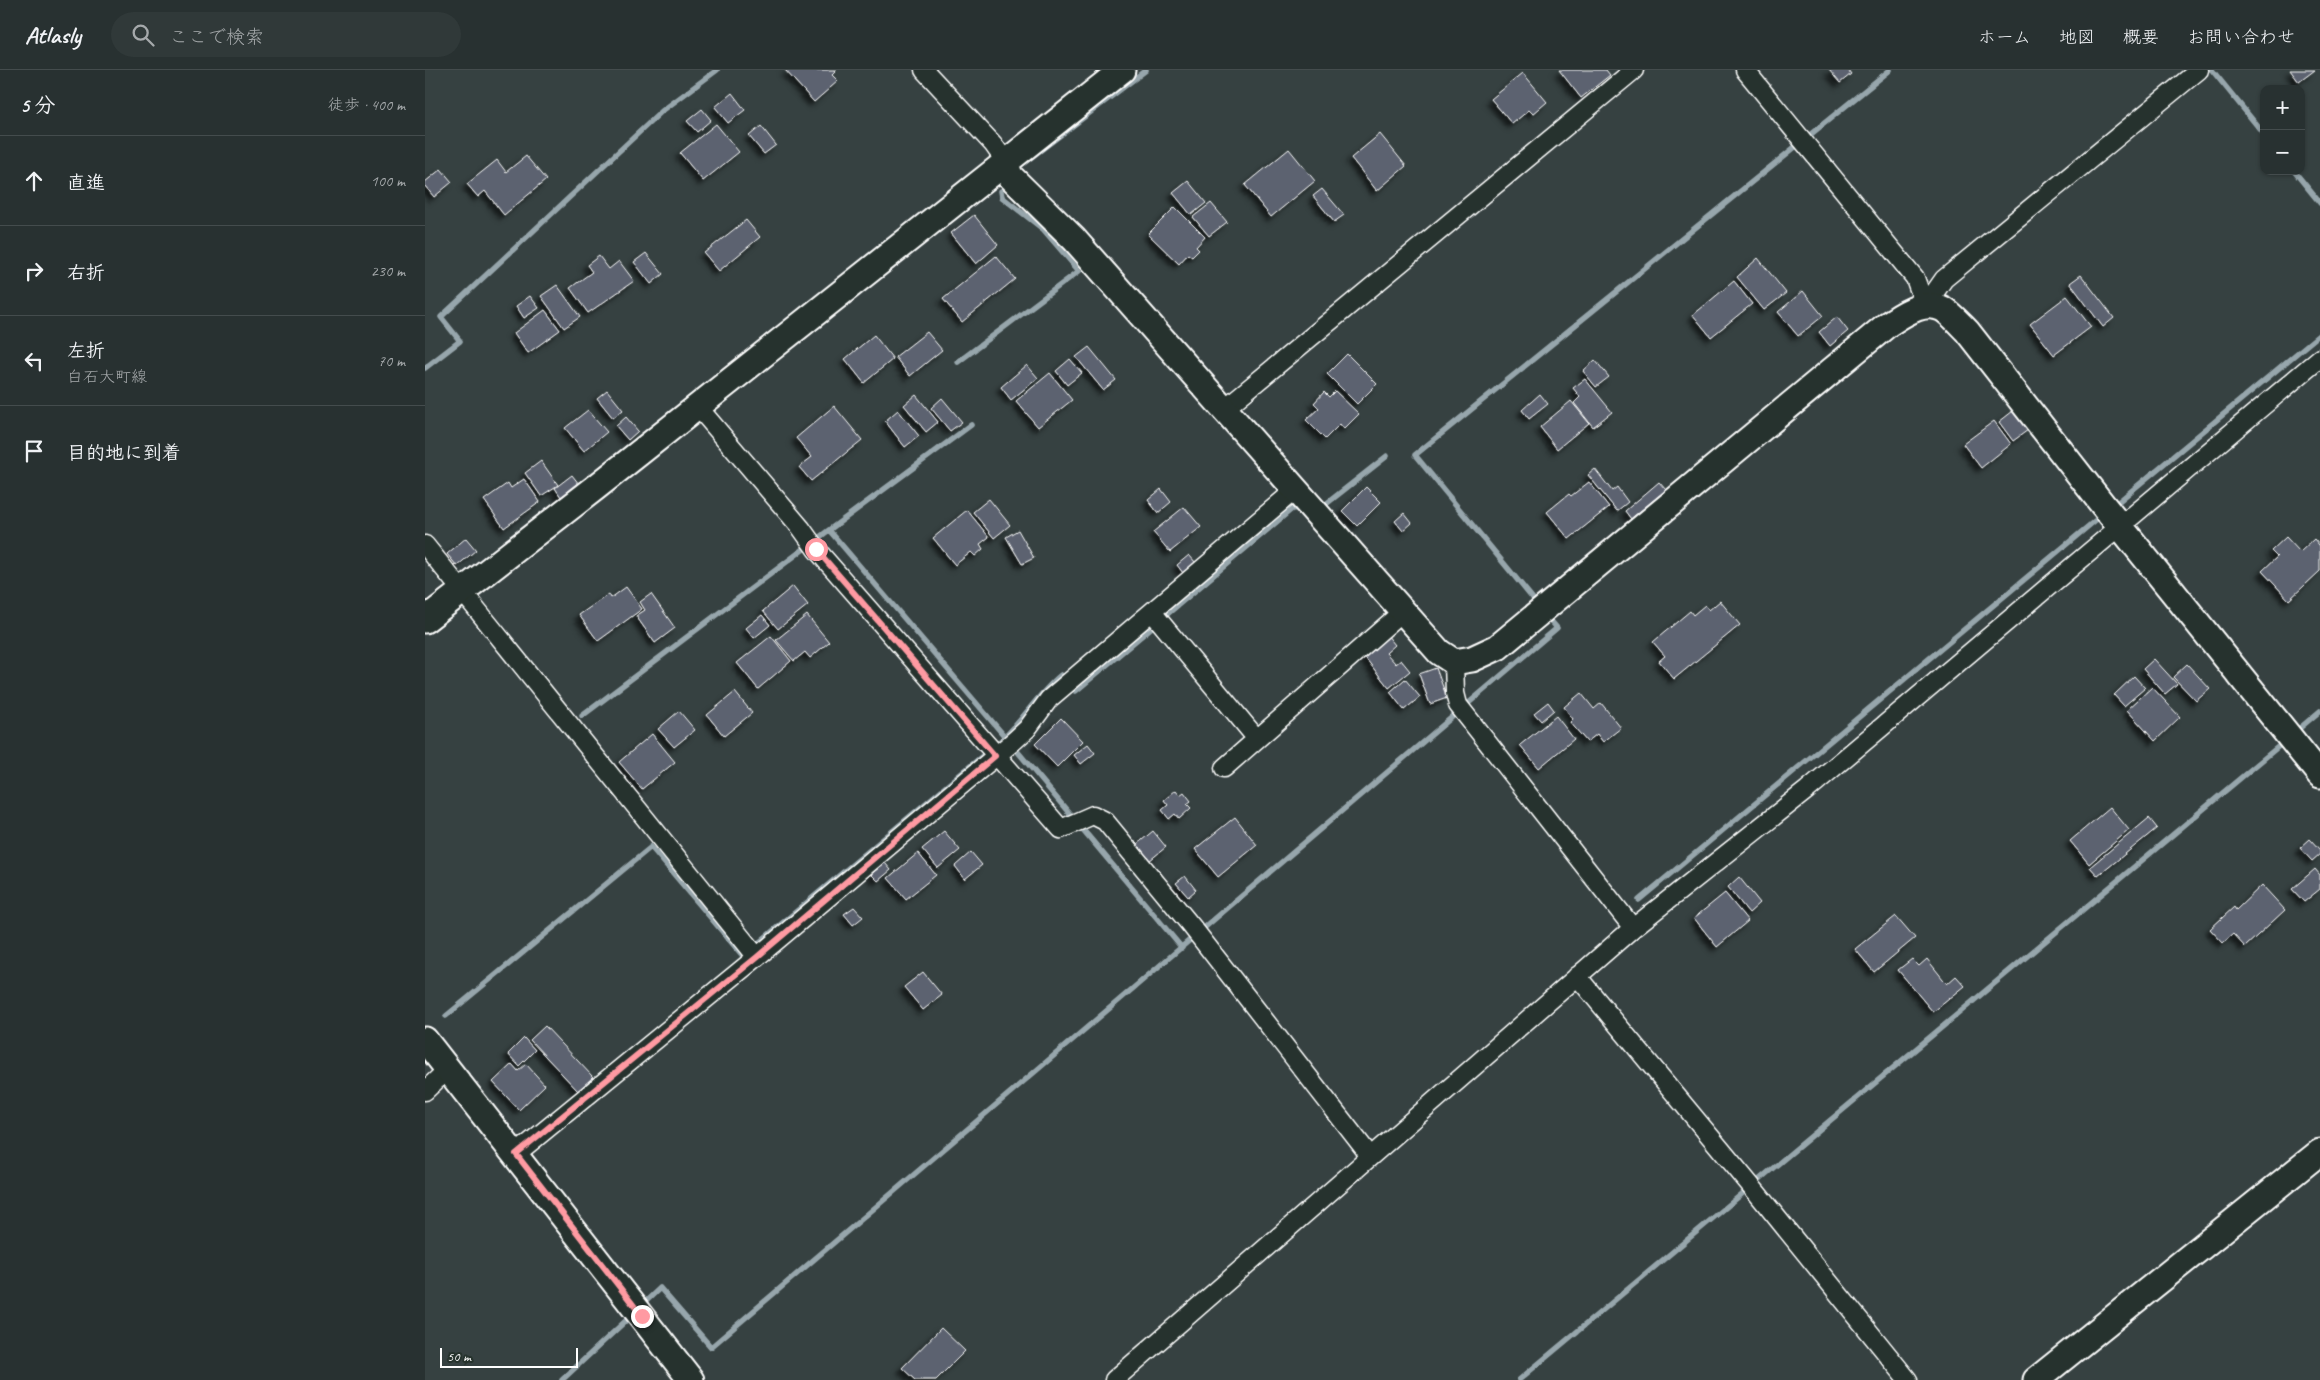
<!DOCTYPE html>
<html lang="ja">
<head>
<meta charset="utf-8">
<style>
  body { margin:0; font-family:Caveat,"Klee One",sans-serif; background:#303939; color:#f1f3f6 }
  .controls { position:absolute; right:15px; top:15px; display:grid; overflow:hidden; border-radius:10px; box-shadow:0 1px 4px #0004 }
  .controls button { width:45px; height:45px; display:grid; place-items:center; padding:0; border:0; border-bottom:1px solid #444c4d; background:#283131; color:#f1f3f6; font:25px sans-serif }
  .scale { position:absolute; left:15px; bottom:12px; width:138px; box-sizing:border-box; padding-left:5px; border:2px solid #fff; border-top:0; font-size:14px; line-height:18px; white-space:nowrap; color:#fff; -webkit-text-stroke:4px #26332d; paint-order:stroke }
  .stop { position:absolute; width:15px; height:15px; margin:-11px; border:4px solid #ff9aa2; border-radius:50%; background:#fff }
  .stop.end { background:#ff9aa2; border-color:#fff; box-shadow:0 1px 5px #0008 }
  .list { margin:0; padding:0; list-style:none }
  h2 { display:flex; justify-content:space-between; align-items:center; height:65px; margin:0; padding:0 20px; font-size:21px }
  h2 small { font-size:16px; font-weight:400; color:#a5a9ab }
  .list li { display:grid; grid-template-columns:32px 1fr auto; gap:15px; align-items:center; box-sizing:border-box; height:90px; padding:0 20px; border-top:1px solid #444c4d }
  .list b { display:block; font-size:19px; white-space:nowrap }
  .list p { margin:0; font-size:16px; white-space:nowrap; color:#a5a9ab }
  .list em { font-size:16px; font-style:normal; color:#a5a9ab }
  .icon { flex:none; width:28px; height:28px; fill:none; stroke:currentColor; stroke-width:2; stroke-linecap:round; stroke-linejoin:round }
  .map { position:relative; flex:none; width:1895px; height:1310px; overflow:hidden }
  header { display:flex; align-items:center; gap:30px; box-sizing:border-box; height:70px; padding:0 25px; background:#283131; border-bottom:1px solid #444c4d }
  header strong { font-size:24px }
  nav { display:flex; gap:28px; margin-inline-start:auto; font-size:18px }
  .search { width:350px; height:45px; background:#303939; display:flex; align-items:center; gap:12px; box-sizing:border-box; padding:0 18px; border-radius:28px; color:#a5a9ab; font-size:19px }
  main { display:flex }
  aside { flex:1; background:#283131 }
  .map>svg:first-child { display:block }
</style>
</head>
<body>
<header>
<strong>Atlasly</strong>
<div class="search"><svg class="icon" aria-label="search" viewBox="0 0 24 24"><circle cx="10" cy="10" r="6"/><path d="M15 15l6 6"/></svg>ここで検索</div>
<nav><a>ホーム</a><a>地図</a><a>概要</a><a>お問い合わせ</a></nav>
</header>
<main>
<aside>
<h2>5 分<small>徒歩 · 400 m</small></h2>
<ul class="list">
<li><svg class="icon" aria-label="ahead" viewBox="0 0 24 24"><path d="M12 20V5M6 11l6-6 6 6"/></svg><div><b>直進</b></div><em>100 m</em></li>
<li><svg class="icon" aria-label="right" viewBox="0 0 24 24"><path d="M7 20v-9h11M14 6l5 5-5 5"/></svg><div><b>右折</b></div><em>230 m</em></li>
<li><svg class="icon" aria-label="left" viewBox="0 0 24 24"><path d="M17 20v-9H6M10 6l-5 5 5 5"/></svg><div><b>左折</b><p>白石大町線</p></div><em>70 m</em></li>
<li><svg class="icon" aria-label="arrive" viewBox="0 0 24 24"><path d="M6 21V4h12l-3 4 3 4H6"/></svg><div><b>目的地に到着</b></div></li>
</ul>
</aside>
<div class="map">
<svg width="1895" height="1310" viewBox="0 0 1895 1310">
  <defs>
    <filter id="shadow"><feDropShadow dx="-4.5" dy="4.5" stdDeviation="2.5" flood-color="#0009"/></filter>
  </defs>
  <rect width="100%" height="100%" fill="#364141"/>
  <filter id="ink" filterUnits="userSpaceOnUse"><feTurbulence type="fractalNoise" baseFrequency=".02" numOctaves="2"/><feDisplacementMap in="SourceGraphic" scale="10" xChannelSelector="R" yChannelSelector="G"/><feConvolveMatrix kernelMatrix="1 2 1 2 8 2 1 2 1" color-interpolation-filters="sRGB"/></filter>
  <g filter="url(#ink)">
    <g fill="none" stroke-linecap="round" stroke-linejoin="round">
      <!-- stream -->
      <path stroke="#97a6ac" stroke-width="5.5" d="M1787,0L1839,64
        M596,95L721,0
        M1869,101L1895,133
        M533,292L654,201L618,159L577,127L576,121
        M0,298L35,271L16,247L237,41L292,0
        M893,435L901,434L962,386
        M1687,437L1895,264
        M404,460L546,355
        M1113,535L990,385L1465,0
        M157,646L404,460L582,669
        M1869,663L1895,641
        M588,676L757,878
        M1214,830L1678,444
        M21,946L226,777L318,886L580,667C600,647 614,623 636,605L651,621L867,439L876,438
        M215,1237L235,1218L286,1277C568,1038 848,796 1132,558L1120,544
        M137,1310L207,1245
        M1094,1310L1860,671"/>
    </g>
    <!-- building -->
    <path fill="#5c6270" stroke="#fff" filter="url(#shadow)" d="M360,0H412L407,5L413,11L389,32Z
      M1134,0H1181L1185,5L1156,28Z
      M1404,0H1423L1426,4L1415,13Z
      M1865,0H1890L1874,12Z
      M1098,3L1122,32L1108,44L1104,40L1087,54L1066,29Z
      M307,23L320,40L303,53L290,37Z
      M277,39L286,50L272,62L262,51Z
      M291,54L314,82L278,111L255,83Z
      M336,56L351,75L339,84L324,66Z
      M955,64L981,96L952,121L926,88Z
      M864,79L890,111L846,147L820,115Z
      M101,86L121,110L79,145L60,121L53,127L42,114L72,90L81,102Z
      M16,99L27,112L9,127L0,116V112Z
      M763,111L781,133L766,145L748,123Z
      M897,119L919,145L909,152L888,126Z
      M786,133L802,152L784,166L768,147Z
      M750,137L780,167L771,177L774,180L767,187L763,184L754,194L723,164Z
      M549,145L573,175L551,194L526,163Z
      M321,150L335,167L294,201L279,183Z
      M221,183L238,204L226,214L209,192Z
      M174,186L184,199L194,191L209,211L163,243L145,218L167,202L162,195Z
      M571,186L590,209L537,252L518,229Z
      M1333,188L1361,223L1339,240L1312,207Z
      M1656,205L1689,248L1678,257L1645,213Z
      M1309,211L1327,234L1286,267L1268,245Z
      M132,215L155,247L139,258L116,226Z
      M1378,221L1398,246L1373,266L1353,242Z
      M105,226L114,238L99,248L91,236Z
      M1642,226L1666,257L1629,285L1605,254Z
      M120,240L135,260L103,283L89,263Z
      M1412,247L1423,261L1405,276L1394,262Z
      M502,262L517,280L485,306L470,287Z
      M449,265L468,289L439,313L420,289Z
      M664,277L691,310L678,320L651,287Z
      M922,284L952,314L932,334L902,304Z
      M645,289L657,303L642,315L631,301Z
      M1170,290L1184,307L1171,317L1158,301Z
      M602,295L613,308L586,330L576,317Z
      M625,303L647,330L613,357L591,331Z
      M1160,309L1187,342L1168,357L1149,333L1155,327L1148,318Z
      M182,320L198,340L188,348L172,328Z
      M910,321L934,344L919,359L915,354L900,369L881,350L894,338L889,333L899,322L904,327Z
      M1115,324L1123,334L1104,349L1097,340Z
      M491,325L513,352L501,362L479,335Z
      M517,328L537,352L525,361L506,338Z
      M1146,331L1164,353L1132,379L1115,357Z
      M409,336L437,370L386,411L374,397L387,387L371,368Z
      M163,340L182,362L159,381L140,358Z
      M473,340L494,366L480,377L460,351Z
      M1588,341L1603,360L1588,371L1574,352Z
      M201,347L213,361L203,370L191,356Z
      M1569,351L1586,374L1556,398L1538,374Z
      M116,391L133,415L116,426L100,403Z
      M1170,399L1187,421L1192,417L1203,432L1192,441L1163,405Z
      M147,405L154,414L136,427L130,418Z
      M99,409L115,432L79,458L59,430L83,413L86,418Z
      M1164,412L1184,437L1144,469L1122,442L1144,424L1146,426Z
      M1234,412L1241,420L1206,449L1200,441Z
      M941,417L956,432L932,456L917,441Z
      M736,419L746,432L733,443L723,430Z
      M564,429L585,455L569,468L548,442Z
      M759,437L776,457L745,482L728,462Z
      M542,440L564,467L555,474L558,479L550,486L546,482L530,495L508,468Z
      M979,443L987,453L978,461L970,451Z
      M593,460L609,488L597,494L581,467Z
      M1861,467L1875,482L1889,469L1895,476V501L1864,530L1837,501L1852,487L1846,481Z
      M41,468L51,480L32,496L22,484Z
      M764,485L771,493L758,503L752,495Z
      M368,516L383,535L353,559L338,541Z
      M201,517L217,539L173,571L154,545L184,524L186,528Z
      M226,524L250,558L230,573L211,546L220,540L215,532Z
      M1295,531L1315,555L1249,609L1234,591L1240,586L1228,572L1265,541L1268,545L1280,535L1284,540Z
      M337,545L345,555L329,568L321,558Z
      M382,545L404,572L385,588L380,582L369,591L351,570Z
      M962,565L970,575L961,583L971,594L976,590L985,601L964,618L938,585Z
      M346,566L366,591L333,619L312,593Z
      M1729,589L1752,614L1740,624L1718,599Z
      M1762,594L1785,619L1771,631L1748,607Z
      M1011,598L1022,628L1005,634L994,604Z
      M1709,606L1720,618L1699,636L1689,625Z
      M980,609L995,627L979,640L965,622Z
      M1727,617L1755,647L1730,671L1702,640Z
      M310,622L327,643L299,666L282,645Z
      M1156,623L1169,639L1176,633L1196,658L1178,672L1172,664L1162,672L1145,652L1148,649L1139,637Z
      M1123,632L1129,640L1116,651L1109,643Z
      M254,641L270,660L249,677L233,659Z
      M1131,646L1149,669L1114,698L1095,675Z
      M636,648L658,671L632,697L610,674Z
      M227,664L250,692L217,719L194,692Z
      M663,674L670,683L656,694L649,685Z
      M751,720L755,725L759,722L766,731L762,734L766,738L754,749L750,744L744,749L737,740L743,735L739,730Z
      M1685,737L1704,760L1664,794L1645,771Z
      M810,747L832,775L793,807L770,779Z
      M1724,748L1732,758L1673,806L1665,797Z
      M519,761L535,780L513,798L497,779Z
      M728,761L741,777L724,791L711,775Z
      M1885,769L1895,780V784L1887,791L1875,778Z
      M546,782L557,795L540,809L530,796Z
      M493,783L511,805L481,829L463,808Z
      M460,793L466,800L453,811L446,804Z
      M1890,799L1895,805V819L1879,832L1867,819Z
      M760,806L771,820L763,827L751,813Z
      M1314,807L1335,833L1324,843L1303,817Z
      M1837,815L1860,840L1820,877L1808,864L1798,873L1785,859L1809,837L1811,840Z
      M1300,823L1323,851L1292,877L1269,848Z
      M429,837L438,847L428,855L419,844Z
      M1471,846L1490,868L1449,902L1430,879Z
      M1487,889L1494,896L1502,889L1522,914L1531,906L1540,916L1508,942L1473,900Z
      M498,902L517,925L498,940L479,917Z
      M120,956L168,1007L153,1021L105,970Z
      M99,968L110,980L94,996L83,984Z
      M87,994L93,1001L101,994L120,1015L94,1040L68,1012Z
      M516,1258L540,1281L511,1310H490L477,1298Z"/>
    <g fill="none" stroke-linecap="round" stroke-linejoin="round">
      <!-- street casing -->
      <g stroke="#fff" stroke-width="21">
        <path id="street" d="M499,0L568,74L580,91
          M1320,0L1490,208L1500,236
          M1500,236L1519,209L1774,0
          M273,337L376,458L391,479L636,759L668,745L680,751L768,858L945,1086
          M799,339L1209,0
          M0,475L332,887
          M727,542L832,669
          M1029,592L1030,623L1033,635L1208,858
          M799,698L977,542
          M1152,906L1332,1123L1483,1310
          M0,1021L23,999
          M91,1084L332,887L590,670L602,659L624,629L870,420
          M689,1310L1208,858L1382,720L1895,288"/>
      </g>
      <!-- secondary casing -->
      <g stroke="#fff" stroke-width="29">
        <path id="secondary" d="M580,91L585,106L649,169L1014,582L1029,592L1047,589L1073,577L1463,254C1479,244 1499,229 1518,239C1526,244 1535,254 1542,261L1678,435L1895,705
          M0,550L170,418L697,0
          M0,970L266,1310
          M1611,1310L1895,1082"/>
      </g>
      <!-- street -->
      <use href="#street" stroke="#26332d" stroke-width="18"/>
      <!-- secondary -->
      <use href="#secondary" stroke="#26332d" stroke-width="25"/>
    </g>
  </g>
  <g fill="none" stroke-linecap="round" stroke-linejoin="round" filter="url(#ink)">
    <!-- route -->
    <path stroke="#ff9aa2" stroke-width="6" d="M217,1246L91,1084L332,887L570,686L391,479"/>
  </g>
</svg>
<div class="controls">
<button>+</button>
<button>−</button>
</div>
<div class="scale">50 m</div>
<div class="stop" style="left:391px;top:479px"></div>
<div class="stop end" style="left:217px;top:1246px"></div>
</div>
</main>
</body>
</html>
